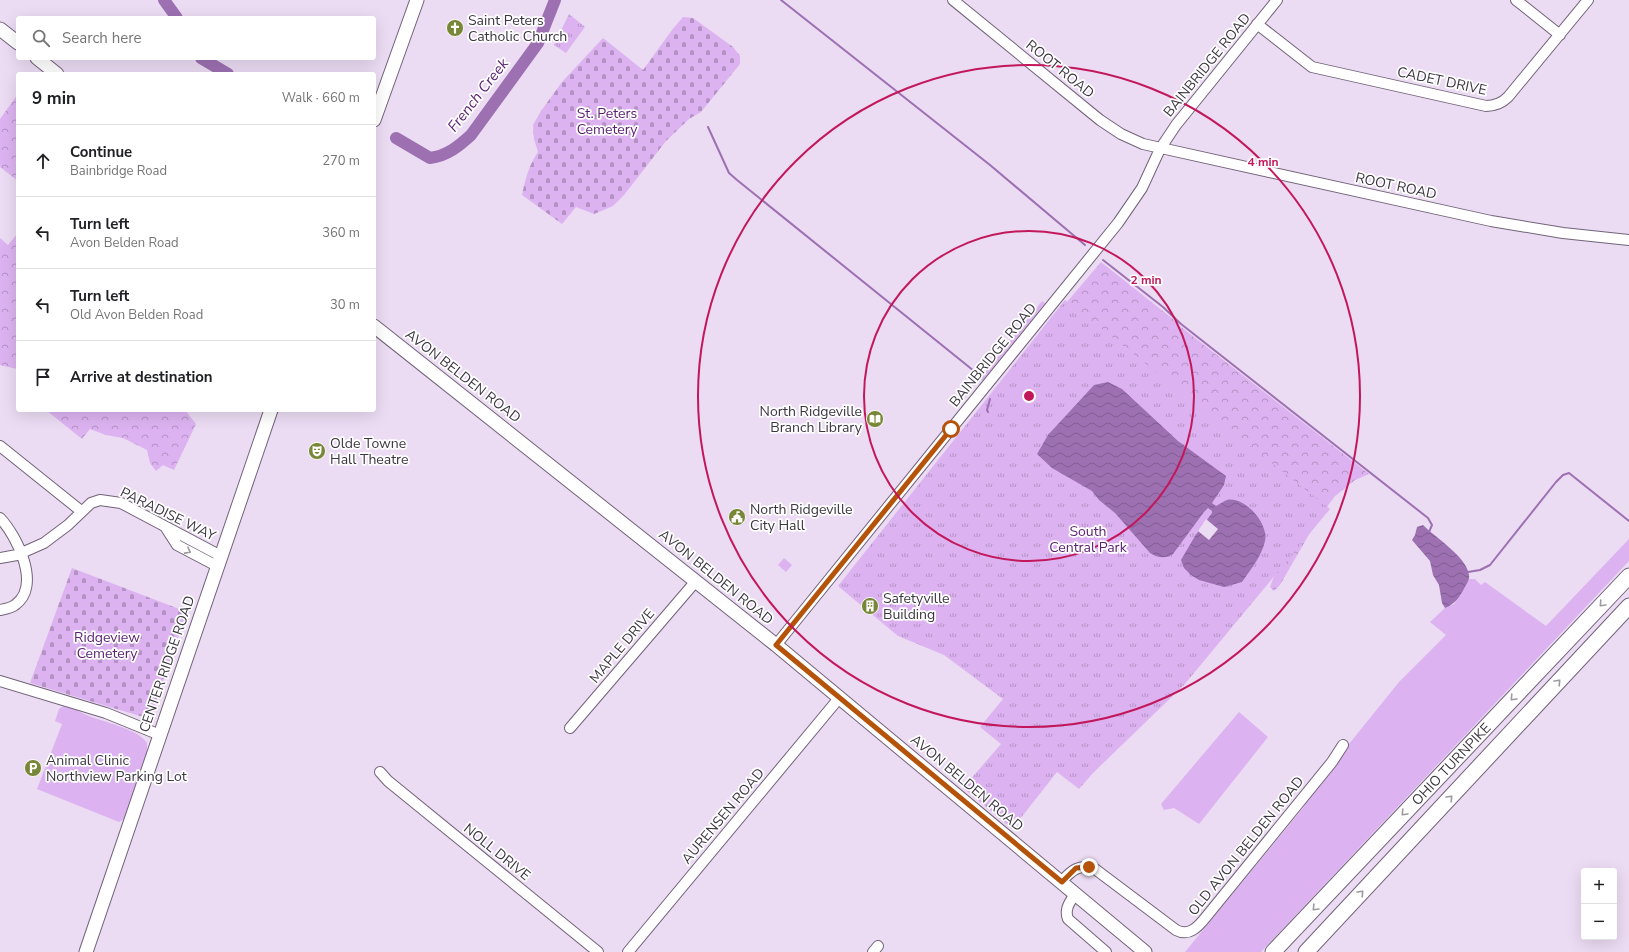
<!DOCTYPE html>
<html lang="en">
<head>
<meta charset="utf-8">
<style>
  body { margin:0; font-family:"Nunito Sans",sans-serif; background:#f6f6f6; color:#202124 }
  .controls { position:absolute; right:12px; bottom:12px; display:grid; overflow:hidden; border-radius:4px; box-shadow:0 4px 16px #0002 }
  .controls button { width:36px; height:36px; display:grid; place-items:center; padding:0; border:0; border-bottom:1px solid #e0e0e0; background:#fff; color:#202124; font:20px sans-serif }
  .stop { position:absolute; width:12px; height:12px; margin:-9px; border:3px solid #b45309; border-radius:50%; background:#fff }
  .stop.end { background:#b45309; border-color:#fff; box-shadow:0 1px 4px #0008 }
  .list { margin:0; padding:0; list-style:none }
  h2 { display:flex; justify-content:space-between; align-items:center; height:52px; margin:0; padding:0 16px; font-size:17px }
  h2 small { font-size:13px; font-weight:400; color:#757577 }
  .list li { display:grid; grid-template-columns:26px 1fr auto; gap:12px; align-items:center; box-sizing:border-box; height:72px; padding:0 16px; border-top:1px solid #e0e0e0 }
  .list b { display:block; font-size:15px; white-space:nowrap }
  .list p { margin:0; font-size:13px; white-space:nowrap; color:#757577 }
  .list em { font-size:13px; font-style:normal; color:#757577 }
  .icon { flex:none; width:22px; height:22px; fill:none; stroke:currentColor; stroke-width:2; stroke-linecap:round; stroke-linejoin:round }
  .map { position:relative; flex:none; width:1629px; height:952px; overflow:hidden }
  .search { position:absolute; background:#fff; box-shadow:0 4px 16px #0002; left:16px; top:16px; width:360px; height:44px; display:flex; align-items:center; gap:10px; box-sizing:border-box; padding:0 14px; border-radius:4px; color:#757577; font-size:15px }
  .panel { position:absolute; background:#fff; box-shadow:0 4px 16px #0002; left:16px; top:72px; width:360px; height:340px; border-radius:4px }
  .map>svg:first-child { display:block }
</style>
</head>
<body>
<div class="map">
<svg width="1629" height="952" viewBox="0 0 1629 952">
  <defs>
    <pattern id="forest-crowns" width="20" height="18" patternUnits="userSpaceOnUse"><rect width="20" height="18" fill="#dcb3f0"/><path d="M2 6a3 3 0 1 1 6 0M12 15a3 3 0 1 1 6 0" fill="none" stroke="#b492c4"/></pattern>
    <pattern id="cemetery-stones" width="16" height="16" patternUnits="userSpaceOnUse"><rect width="16" height="16" fill="#dcb3f0"/><path d="M2 7V4a2 2 0 0 1 4 0v3zM10 15v-3a2 2 0 0 1 4 0v3z" fill="#b492c4"/></pattern>
    <pattern id="park-tufts" width="24" height="20" patternUnits="userSpaceOnUse"><rect width="24" height="20" fill="#dcb3f0"/><path d="M3 7l-1-3M5 7V3M7 7l1-3M15 17l-1-3M17 17v-4M19 17l1-3" fill="none" stroke="#b492c4"/></pattern>
    <pattern id="water-waves" width="16" height="10" patternUnits="userSpaceOnUse"><rect width="16" height="10" fill="#9d70b2"/><path d="M0 5q4-4 8 0t8 0" fill="none" stroke="#815d92"/></pattern>
  </defs>
  <rect width="100%" height="100%" fill="#ebdbf3"/>
  <!-- grass -->
  <path fill="#dcb3f0" d="M1042,301L1045,303L982,381L981,378Z
    M1629,539V561L1261,952H1185L1303,808L1305,804L1303,801L1399,682L1446,635L1430,622L1445,608L1454,604L1461,595L1469,579H1475L1481,585L1485,582L1546,626Z
    M65,705C72,706 76,710 82,713C98,721 138,728 147,743V752L124,819L119,822L37,789L62,724L55,721L59,709Z
    M1239,712L1268,737L1199,824L1174,808L1164,810L1161,804Z"/>
  <!-- forest -->
  <path fill="url(#forest-crowns)" d="M18,94V181L0,167V119Z
    M18,233V375L17,369L0,365V238L8,245Z
    M1101,262L1173,319L1176,323L1369,474L1355,480L1334,497L1315,524L1280,585L1274,591L1270,587L1281,557L1061,309Z
    M46,410H185L196,424L174,470L163,465L156,471L150,463L147,450L123,438L106,435L90,429L82,439Z"/>
  <!-- cemetery -->
  <path fill="url(#cemetery-stones)" d="M683,17L693,18L733,47L740,56V64L701,112L689,119L666,141L624,195L613,206L594,214L576,207L562,224L522,195C525,180 529,165 538,152L534,139L533,125L541,111L562,82L603,38L643,70L672,30Z
    M72,568L187,612L150,719L30,683Z"/>
  <!-- park -->
  <path fill="url(#park-tufts)" d="M569,14L585,27L566,53L554,45Z
    M1065,300L1330,509L1184,685L1093,773L1079,789L1057,772L1012,829L963,788L1001,744L980,727L1003,699L944,655L898,636L838,586Z
    M784,558L792,565L786,572L778,565Z"/>
  <!-- water -->
  <path fill="url(#water-waves)" d="M1108,382L1122,389L1178,441L1226,476L1224,485L1212,503L1216,506C1220,504 1224,501 1227,500C1245,496 1269,524 1265,541C1262,556 1250,570 1242,582L1224,587L1199,580L1191,575L1184,568L1181,560L1195,536L1212,513V511L1208,508L1204,512L1173,554C1165,559 1158,558 1150,553L1115,513L1099,500L1092,491L1052,468L1037,454L1048,435L1094,385Z
    M1423,525C1436,538 1467,557 1469,575C1470,580 1466,585 1464,589C1459,598 1455,604 1445,608L1442,603L1439,585L1433,575L1430,561L1412,540L1415,535L1417,527Z"/>
  <!-- pier -->
  <path fill="#ebdbf3" d="M1206,519L1218,529L1209,540L1198,531Z"/>
  <g fill="none" stroke-linecap="round" stroke-linejoin="round">
    <!-- stream -->
    <path stroke="#9d70b2" stroke-width="2" d="M781,0L990,165L1085,245
      M708,127L729,173L737,180L979,375V381
      M1103,260L1163,307L1181,324L1428,518L1432,525L1429,532
      M988,412L987,410L990,399
      M1468,572L1480,570L1490,565L1556,482L1563,475L1569,473L1629,521"/>
    <!-- river -->
    <path stroke="#9d70b2" stroke-width="12" d="M164,0L177,18
      M201,58L228,74
      M396,138L430,158C447,156 459,146 471,135L538,43L555,0"/>
    <!-- minor casing -->
    <g stroke="#726379" stroke-width="12">
      <path id="minor" d="M953,0L1100,120L1121,134L1143,144L1491,221L1563,233L1629,240
        M1516,0L1560,35
        M1257,24L1312,67L1486,106C1495,106 1502,103 1508,97L1588,0
        M0,446L81,511
        M0,518C17,536 42,586 15,605C11,608 5,609 0,610
        M166,528L177,545L217,566
        M0,558L17,555L44,543L68,525L91,503L100,500L121,503L221,556
        M776,645L1118,223L1142,188L1160,149L1176,125L1277,0
        M0,681L106,713L160,735
        M570,728L696,581
        M380,772L388,781L598,952
        M1061,882C1071,871 1079,863 1095,869L1176,930C1189,937 1198,927 1206,917L1332,762L1343,745
        M1075,894C1070,902 1064,909 1068,919L1106,952
        M628,952L840,697
        M873,952L878,946"/>
    </g>
    <!-- major casing -->
    <g stroke="#726379" stroke-width="15">
      <path id="major" d="M0,29L18,43
        M37,58L57,74
        M374,120L417,0
        M374,326L776,645L1145,952
        M86,952L271,410"/>
    </g>
    <!-- highway casing -->
    <g stroke="#726379" stroke-width="17">
      <g id="highway">
        <path id="s1" d="M1273,952L1629,576"/>
        <path d="M1306,952L1629,606"/>
      </g>
    </g>
    <!-- minor -->
    <use href="#minor" stroke="#fff" stroke-width="10"/>
    <!-- major -->
    <use href="#major" stroke="#fff" stroke-width="13"/>
    <!-- highway -->
    <use href="#highway" stroke="#fff" stroke-width="15"/>
  </g>
  <!-- one-way arrows -->
  <defs><path id="oneway-chevron" d="M-2-3.5L2.5 0L-2 3.5" fill="none" stroke-width="1.6" stroke-linecap="round" stroke-linejoin="round"/></defs>
  <g stroke="#9e9aa0">
    <use href="#oneway-chevron" transform="translate(188 551) rotate(28)"/>
    <use href="#oneway-chevron" transform="translate(1602 604) rotate(133)"/>
    <use href="#oneway-chevron" transform="translate(1558 682) rotate(-47)"/>
    <use href="#oneway-chevron" transform="translate(1513 698) rotate(133)"/>
    <use href="#oneway-chevron" transform="translate(1450 798) rotate(-47)"/>
    <use href="#oneway-chevron" transform="translate(1404 813) rotate(133)"/>
    <use href="#oneway-chevron" transform="translate(1361 893) rotate(-47)"/>
    <use href="#oneway-chevron" transform="translate(1315 908) rotate(134)"/>
  </g>
  <g fill="none" stroke-linecap="round" stroke-linejoin="round">
    <!-- route -->
    <path stroke="#b45309" stroke-width="5" d="M951,429L776,645L1062,882L1076,868L1089,867"/>
  </g>
  <!-- distance rings -->
  <g fill="none" stroke="#c2185b" stroke-width="2">
    <circle cx="1029" cy="396" r="165"/>
    <circle cx="1029" cy="396" r="331"/>
  </g>
  <!-- icons -->
  <defs>
    <g id="church-disc" transform="scale(0.9)"><circle r="9.5" fill="#778737" stroke="#fff"/><path d="M-1.2-6h2.4v3.5h3.3v2.4h-3.3V6h-2.4V-.1h-3.3v-2.4h3.3Z" fill="#fff"/></g>
    <g id="library-disc" transform="scale(0.9)"><circle r="9.5" fill="#778737" stroke="#fff"/><path d="M-6-4Q-3-5.5-.7-3.5V5Q-3 3-6 4ZM6-4Q3-5.5 .7-3.5V5Q3 3 6 4Z" fill="#fff"/></g>
    <g id="theatre-disc" transform="scale(0.9)"><circle r="9.5" fill="#778737" stroke="#fff"/><path d="M-5-5.5Q0-4 5-5.5V0Q5 5 0 6Q-5 5-5 0ZM-3.3-2.5H-1v1.5H-3.3ZM1-2.5H3.3v1.5H1ZM-2.8 1Q0 5.5 2.8 1Z" fill="#fff"/></g>
    <g id="civic-disc" transform="scale(0.9)"><circle r="9.5" fill="#778737" stroke="#fff"/><path d="M-.6-6.5H3V-4.5H.6V-3L4-1V1h2V6H-6V1h2V-1L-.6-3ZM-1.2 2.5V6h2.4V2.5Z" fill="#fff"/></g>
    <g id="building-disc" transform="scale(0.9)"><circle r="9.5" fill="#778737" stroke="#fff"/><path d="M-4-6H4V6H1V3H-1V6H-4ZM-2.5-4.3h1.7v1.8h-1.7ZM.8-4.3h1.7v1.8H.8ZM-2.5-1h1.7V.8h-1.7ZM.8-1h1.7V.8H.8Z" fill="#fff"/></g>
    <g id="parking-disc" transform="scale(0.9)"><circle r="9.5" fill="#778737" stroke="#fff"/><path d="M-3.5-5.5H1a3.5 3.5 0 0 1 0 7H-1V5.5H-3.5ZM-1-3.4V-.6H.8a1.4 1.4 0 0 0 0-2.8Z" fill="#fff"/></g>
  </defs>
  <g fill-rule="evenodd">
    <use href="#church-disc" x="455" y="28"/>
    <use href="#library-disc" x="875" y="419"/>
    <use href="#theatre-disc" x="317" y="451"/>
    <use href="#civic-disc" x="737" y="517"/>
    <use href="#building-disc" x="870" y="606"/>
    <use href="#parking-disc" x="33" y="768"/>
  </g>
  <g text-anchor="middle" dominant-baseline="central" stroke-width="3.5" stroke-linejoin="round" paint-order="stroke">
    <!-- poi labels -->
    <g font-size="14" fill="#3c3640" stroke="#fff" text-anchor="start">
      <text x="468" y="20">Saint Peters<tspan x="468" dy="16">Catholic Church</tspan></text>
      <text x="862" y="411" text-anchor="end">North Ridgeville<tspan x="862" dy="16">Branch Library</tspan></text>
      <text x="330" y="443">Olde Towne<tspan x="330" dy="16">Hall Theatre</tspan></text>
      <text x="750" y="509">North Ridgeville<tspan x="750" dy="16">City Hall</tspan></text>
      <text x="883" y="598">Safetyville<tspan x="883" dy="16">Building</tspan></text>
      <text x="46" y="760">Animal Clinic<tspan x="46" dy="16">Northview Parking Lot</tspan></text>
    </g>
    <!-- street labels -->
    <g font-size="14" fill="#3c3640" stroke="#fff">
      <text transform="translate(1207 65) rotate(-51)">BAINBRIDGE ROAD</text>
      <text transform="translate(1060 69) rotate(39)">ROOT ROAD</text>
      <text transform="translate(1442 81) rotate(12)">CADET DRIVE</text>
      <text transform="translate(1396 186) rotate(12)">ROOT ROAD</text>
      <text transform="translate(993 355) rotate(-51)">BAINBRIDGE ROAD</text>
      <text transform="translate(463 376) rotate(38)">AVON BELDEN ROAD</text>
      <text transform="translate(168 514) rotate(26)">PARADISE WAY</text>
      <text transform="translate(716 577) rotate(39)">AVON BELDEN ROAD</text>
      <text transform="translate(622 646) rotate(-50)">MAPLE DRIVE</text>
      <text transform="translate(167 664) rotate(-71)">CENTER RIDGE ROAD</text>
      <text stroke="none"><textPath href="#s1" startOffset="259">OHIO TURNPIKE</textPath></text>
      <text transform="translate(967 783) rotate(40)">AVON BELDEN ROAD</text>
      <text transform="translate(723 816) rotate(-50)">AURENSEN ROAD</text>
      <text transform="translate(1246 846) rotate(-51)">OLD AVON BELDEN ROAD</text>
      <text transform="translate(497 852) rotate(39)">NOLL DRIVE</text>
    </g>
    <!-- park labels -->
    <g font-size="14" fill="#5c2373" stroke="#fff">
      <text x="607" y="113">St. Peters<tspan x="607" dy="16">Cemetery</tspan></text>
      <text x="1088" y="531">South<tspan x="1088" dy="16">Central Park</tspan></text>
      <text x="107" y="637">Ridgeview<tspan x="107" dy="16">Cemetery</tspan></text>
    </g>
    <!-- water labels -->
    <g font-size="15" font-style="italic" fill="#5c2373" stroke="#fff">
      <text transform="translate(478 95) rotate(-52)">French Creek</text>
    </g>
  </g>
  <circle cx="1029" cy="396" r="6" fill="#c2185b" stroke="#fff" stroke-width="2"/>
  <g font-size="12" text-anchor="middle" font-weight="bold" fill="#c2185b" stroke="#fff" stroke-width="3.5" stroke-linejoin="round" paint-order="stroke">
    <text x="1263" y="166">4 min</text>
    <text x="1146" y="284">2 min</text>
  </g>
</svg>
<div class="controls">
<button>+</button>
<button>−</button>
</div>
<div class="stop" style="left:951px;top:429px"></div>
<div class="stop end" style="left:1089px;top:867px"></div>
<div class="search"><svg class="icon" aria-label="search" viewBox="0 0 24 24"><circle cx="10" cy="10" r="6"/><path d="M15 15l6 6"/></svg>Search here</div>
<section class="panel">
<h2>9 min<small>Walk · 660 m</small></h2>
<ul class="list">
<li><svg class="icon" aria-label="ahead" viewBox="0 0 24 24"><path d="M12 20V5M6 11l6-6 6 6"/></svg><div><b>Continue</b><p>Bainbridge Road</p></div><em>270 m</em></li>
<li><svg class="icon" aria-label="left" viewBox="0 0 24 24"><path d="M17 20v-9H6M10 6l-5 5 5 5"/></svg><div><b>Turn left</b><p>Avon Belden Road</p></div><em>360 m</em></li>
<li><svg class="icon" aria-label="left" viewBox="0 0 24 24"><path d="M17 20v-9H6M10 6l-5 5 5 5"/></svg><div><b>Turn left</b><p>Old Avon Belden Road</p></div><em>30 m</em></li>
<li><svg class="icon" aria-label="arrive" viewBox="0 0 24 24"><path d="M6 21V4h12l-3 4 3 4H6"/></svg><div><b>Arrive at destination</b></div></li>
</ul>
</section>
</div>
</body>
</html>
